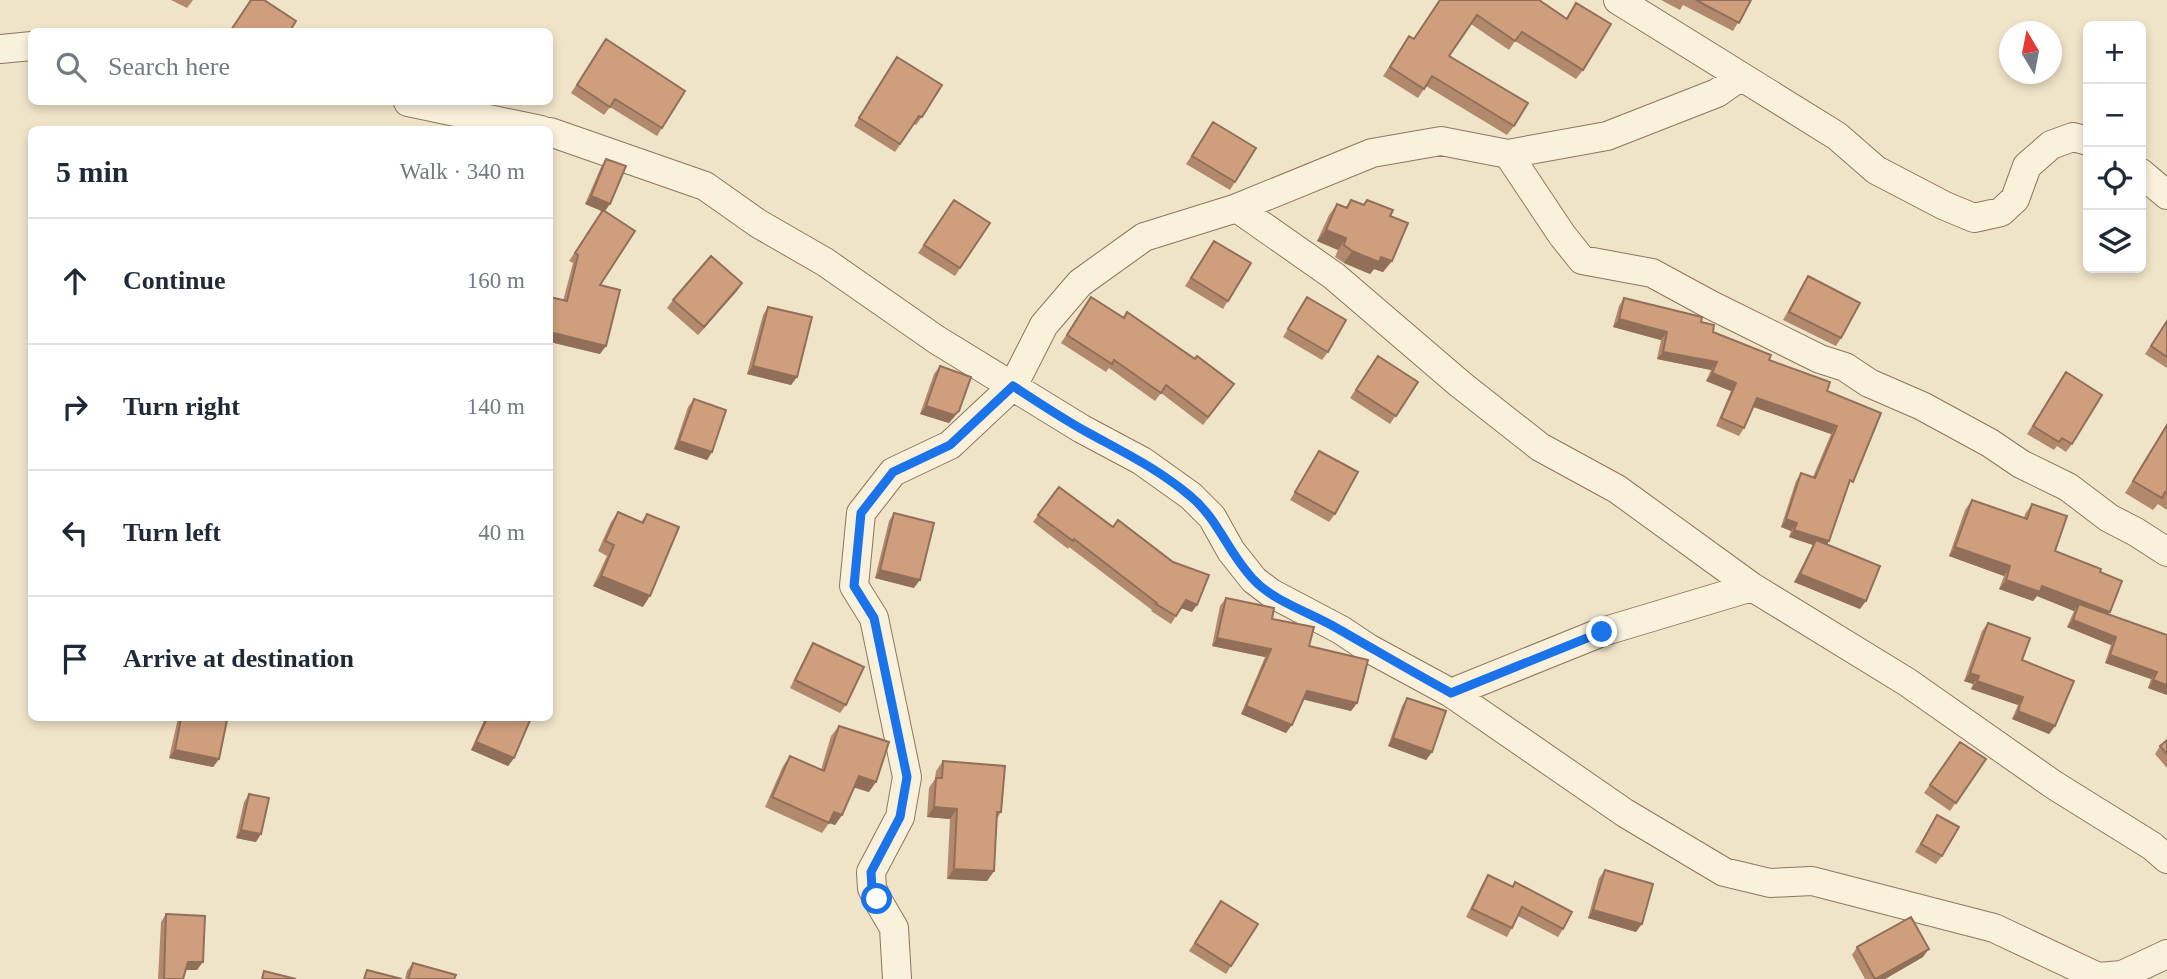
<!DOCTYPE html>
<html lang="en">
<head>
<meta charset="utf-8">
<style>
  body { margin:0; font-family:Georgia,serif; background:#f6f6f7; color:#1f2937 }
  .controls { position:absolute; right:21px; top:21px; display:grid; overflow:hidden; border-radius:10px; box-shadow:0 4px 10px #0003 }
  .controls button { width:63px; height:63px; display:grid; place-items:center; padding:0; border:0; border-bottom:2px solid #e0e1e3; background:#fff; color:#1f2937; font:35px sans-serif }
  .compass { position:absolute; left:1999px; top:21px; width:63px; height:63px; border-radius:50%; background:#fff; box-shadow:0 4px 10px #0003; rotate:350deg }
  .stop { position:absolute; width:21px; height:21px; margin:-16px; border:5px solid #1a73e8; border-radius:50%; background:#fff }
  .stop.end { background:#1a73e8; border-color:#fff; box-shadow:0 2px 7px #0008 }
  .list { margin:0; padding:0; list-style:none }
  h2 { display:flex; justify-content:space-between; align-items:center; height:91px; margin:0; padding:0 28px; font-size:30px }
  h2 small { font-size:23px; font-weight:400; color:#747a83 }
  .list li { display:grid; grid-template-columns:46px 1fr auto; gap:21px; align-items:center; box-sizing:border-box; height:126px; padding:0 28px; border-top:2px solid #e0e1e3 }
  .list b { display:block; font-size:26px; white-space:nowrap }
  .list em { font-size:23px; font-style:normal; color:#747a83 }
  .icon { flex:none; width:38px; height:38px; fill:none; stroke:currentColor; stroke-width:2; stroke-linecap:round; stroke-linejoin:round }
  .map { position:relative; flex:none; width:2167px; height:979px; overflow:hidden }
  .search { position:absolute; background:#fff; box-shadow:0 4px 10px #0003; left:28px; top:28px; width:525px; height:77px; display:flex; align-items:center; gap:18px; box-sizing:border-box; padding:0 24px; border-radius:10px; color:#747a83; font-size:26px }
  .panel { position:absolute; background:#fff; box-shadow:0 4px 10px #0003; left:28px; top:126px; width:525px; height:595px; border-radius:10px }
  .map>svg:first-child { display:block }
</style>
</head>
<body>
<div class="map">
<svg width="2167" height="979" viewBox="0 0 2167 979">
  <rect width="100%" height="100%" fill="#f0e4c8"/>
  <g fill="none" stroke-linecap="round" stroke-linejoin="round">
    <!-- minor casing -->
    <g stroke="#8d765c" stroke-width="30">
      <path id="minor" d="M1618,0L1837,136L1876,170L1945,206L1974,218L2001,212L2015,199L2027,166L2051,145L2073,137L2088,141
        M0,49L32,46
        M408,102L541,130
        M550,132L705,186L759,224L825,262L937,340L1082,429L1142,461L1191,496L1212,517L1231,551L1254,580L1271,593L1341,630L1368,648L1451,693L1625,813L1724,872L1770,883L1812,881L1994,928L2098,977L2122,975L2167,954
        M1508,154L1562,235L1582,260L1652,273L1711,305L1820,359L1845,367L1869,383L1922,406L1990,443L2021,464L2068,487L2109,518L2136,532L2167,552
        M2141,173L2167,195
        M1237,208L1334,276L1460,384L1540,447L1617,489L1752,587L1907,682L2054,785L2152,846L2167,859
        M1451,693L1602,632L1752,587
        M897,979L894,928L877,899L872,888L871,872L900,817L907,777L874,618L854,586L861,513L893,472L950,445L1013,386L1044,325L1080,283L1144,237L1237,208L1372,153L1441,141L1508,154L1607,136L1717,93L1740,77"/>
    </g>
    <!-- minor -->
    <use href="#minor" stroke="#faf1dc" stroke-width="28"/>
  </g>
  <!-- wall -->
  <path fill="#b2896c" d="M171,0H193L187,8Z
    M1440,0L1566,18L1576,3L1583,70L1576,79L1515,41L1509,50L1471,24L1449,56L1514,126L1507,135L1426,86L1418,98L1383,76L1409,36L1413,39Z
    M1661,0H1751L1733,31L1683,5L1680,10Z
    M606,39L662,128L657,136L610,107L604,115L571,93Z
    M897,57L922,117L916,125L914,124L895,152L854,126Z
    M1213,122L1235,182L1230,190L1186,164Z
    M606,159L610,204L605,211L600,285V354L550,342V297L563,301L573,263L569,261L602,211L585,204L601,167Z
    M954,200L990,223L955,276L918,253Z
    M1351,200L1363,205L1367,200L1390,216L1392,261L1383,272L1374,269L1370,274L1344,263L1335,257L1338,250L1317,241L1329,215L1337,204L1346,207Z
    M1214,241L1228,301L1223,309L1185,286Z
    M1808,276L1841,338L1836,346L1783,320L1803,284Z
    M742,283L698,335L667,308L673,300Z
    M1091,297L1123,317L1127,312L1195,359L1234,384L1203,425L1161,393L1155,401L1109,368L1106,372L1061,343Z
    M1307,297L1328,352L1322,360L1283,337Z
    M1624,298L1701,322L1713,332L1827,391L1881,413L1847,489L1829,541L1827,544L1860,609L1794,582L1813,545L1789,537L1791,531L1781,527L1796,481L1801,473L1813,477L1831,434L1753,407L1744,428L1739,436L1716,426L1731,391L1706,381L1711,370L1657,359L1661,340L1613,327L1619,306Z
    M768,307L797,377L791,385L747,374L763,315Z
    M2167,321V368L2145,354Z
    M1378,356L1418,382L1390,424L1350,398Z
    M940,366L959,411L949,423L920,414L934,374Z
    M2066,372L2072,444L2066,452L2057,446L2054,450L2027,434Z
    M694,399L712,452L707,460L674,449L688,407Z
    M2167,425V510L2158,504L2153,510L2125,493Z
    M1319,451L1335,514L1329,522L1290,500Z
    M1059,487L1192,612L1181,608L1171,624L1151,611L1152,610L1069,547L1068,549L1033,522Z
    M1972,500L2024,518L2025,514L2032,504L2055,551L2100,572L2108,614L2167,635V695L2148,688L2151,679L2105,663L2111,645L2067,627L2074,611L2037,596L2033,601L1999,589L2004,576L1949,556L1965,510Z
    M618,512L641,522L647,514L643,607L593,586L607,556L598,551L611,522Z
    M894,513L914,588L875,578L889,521Z
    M1226,598L1272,619L1309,646L1357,703L1351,711L1303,699L1286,733L1241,714L1265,657L1212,646L1220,606Z
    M1988,623L2022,660L2055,726L2049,734L2012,719L2018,705L1971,689L1973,684L1964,681L1982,631Z
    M813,643L846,705L840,713L790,688L808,651Z
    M1407,698L1432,752L1426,760L1388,746L1402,706Z
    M178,718H215L219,759L213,767L169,758Z
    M485,718H531L514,758L508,766L471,750Z
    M839,726L869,792L854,787L842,815L835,825L829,823L822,833L765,807L783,766L790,756L821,770L831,736Z
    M2167,740V768L2155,754L2160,746Z
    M1960,742L1986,759L1950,811L1924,793Z
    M943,761L1001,812L997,819L994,871L987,881L947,879L950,819L927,817L929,788L935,779L936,771Z
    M249,794L256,842L236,838L244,802Z
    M1937,815L1942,856L1936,864L1915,852Z
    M1605,870L1636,932L1588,918L1599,878Z
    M1488,875L1512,887L1515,882L1563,929L1558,937L1518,916L1512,928L1507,937L1466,917L1483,883Z
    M1216,909L1231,966L1226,974L1189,951Z
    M166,914L197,970H186L183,979H158L161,922Z
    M1857,947L1923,957L1885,979H1865L1852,955Z
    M413,963L454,979H405L407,971Z"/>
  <!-- shaded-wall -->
  <path fill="#916f58" d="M591,196L610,204L604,212L585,204Z
    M1326,230L1346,238L1338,250L1317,241Z
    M1352,251L1381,257L1392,261L1383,272L1374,269L1370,274L1344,263Z
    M742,283L737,291L698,335L704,327Z
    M1619,319L1667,332L1661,340L1613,327Z
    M550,333L606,346L600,354L550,342Z
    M1663,352L1717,362L1711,370L1657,359Z
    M753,366L797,377L791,385L747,374Z
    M1712,373L1736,383L1731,391L1706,381Z
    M1757,398L1837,426L1831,434L1751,406Z
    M926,406L959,411L949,423L920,414Z
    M679,441L712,452L707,460L674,449Z
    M1786,519L1797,523L1791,531L1781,527Z
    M1794,530L1829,541L1824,549L1816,540L1813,545L1789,537Z
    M1955,547L2010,566L2004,576L1949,556Z
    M880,570L920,580L914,588L875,578Z
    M1800,574L1866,601L1860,609L1794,582Z
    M601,576L650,596L643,607L593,586Z
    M2006,580L2042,586L2110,612L2103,622L2079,604L2074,611L2037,596L2033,601L1999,589Z
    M1186,600L1197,605L1192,612L1181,608Z
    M2073,620L2116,637L2111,645L2067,627Z
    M1217,638L1271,649L1265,657L1212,646Z
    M2110,655L2157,672L2151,679L2105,663Z
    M1970,673L1979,676L1973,684L1964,681Z
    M2153,680L2167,685V695L2148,688Z
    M1977,681L2023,697L2018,705L1971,689Z
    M1307,691L1357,703L1351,711L1301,699Z
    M1246,706L1292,725L1286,733L1241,714Z
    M2018,711L2055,726L2049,734L2012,719Z
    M1393,738L1432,752L1426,760L1388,746Z
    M476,742L514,758L508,766L471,750Z
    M175,750L219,759L213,767L169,758Z
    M859,776L876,782L869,792L852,787Z
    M934,807L957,809L950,819L927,817Z
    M834,812L842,815L835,825L827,822Z
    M241,830L261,834L256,842L236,838Z
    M954,869L994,871L987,881L947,879Z
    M1593,910L1642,924L1636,932L1588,918Z
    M1929,949L1923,957L1885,979H1877Z
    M188,962H203L197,970H182Z"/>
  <!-- building -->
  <path fill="#cf9f7d" stroke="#916f58" stroke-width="2" d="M251,0H264L296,21L289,32H233L231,30Z
    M1440,0H1539L1567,19L1576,3L1611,24L1583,70L1522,32L1515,41L1477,15L1449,56L1528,103L1514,126L1432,76L1424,89L1390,67L1409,36L1414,39Z
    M1696,0H1751L1739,23Z
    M606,39L685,91L662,128L615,99L610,107L577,85Z
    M897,57L942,85L922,117L919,116L900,144L859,118Z
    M1213,122L1256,148L1235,182L1192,156Z
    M606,159L626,166L610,204L591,196Z
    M954,200L990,223L960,268L924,245Z
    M1351,200L1364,205L1367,200L1393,210L1390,216L1408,223L1392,261L1381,257L1379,262L1352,251L1344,245L1346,238L1326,230L1337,204L1347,208Z
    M603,210L635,231L600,285L620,290L606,346L550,332V333V297L567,301L578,255L575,253Z
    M1214,241L1251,263L1228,301L1191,278Z
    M711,256L742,283L704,327L673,300Z
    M1808,276L1860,303L1841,338L1789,312Z
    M1091,297L1124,318L1127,312L1195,359L1197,356L1234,384L1208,417L1166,385L1161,393L1114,360L1112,364L1067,335Z
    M1307,297L1346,320L1328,352L1288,329Z
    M1624,298L1702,317L1701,322L1714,325L1713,332L1771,355L1769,360L1830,382L1827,391L1881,413L1853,482L1850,480L1829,541L1794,530L1797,523L1786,519L1801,473L1815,478L1837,426L1757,398L1744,428L1721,418L1736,383L1712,373L1717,362L1663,352L1667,332L1619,319Z
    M768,307L812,317L797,377L753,366Z
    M2167,321V357L2151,346Z
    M1378,356L1418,382L1396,416L1356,390Z
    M940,366L971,377L959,411L954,415L926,406Z
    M2066,372L2102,395L2072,444L2062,438L2059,442L2033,426Z
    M694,399L726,410L712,452L679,441Z
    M2167,425V493L2165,492L2162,498L2133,481Z
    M1319,451L1358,472L1335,514L1295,492Z
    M1059,487L1113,527L1118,520L1173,562L1209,575L1197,605L1186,600L1176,616L1156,604L1157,603L1074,539L1073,541L1038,515Z
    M1972,500L2027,519L2032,504L2067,516L2055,551L2101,569L2100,572L2122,581L2110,612L2042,586L2040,592L2006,580L2010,566L1955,547Z
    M618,512L643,523L647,514L679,527L650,596L601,576L614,545L605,541Z
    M894,513L934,523L920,580L880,570Z
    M1816,540L1880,566L1866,601L1800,574Z
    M1226,598L1274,608L1272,619L1314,627L1309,646L1368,660L1357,703L1307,691L1292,725L1246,706L1271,649L1217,638Z
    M2079,604L2167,635V685L2153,680L2157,672L2110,655L2116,637L2073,620Z
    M1988,623L2030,638L2022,660L2074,681L2055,726L2018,711L2023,697L1977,681L1979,676L1970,673Z
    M813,643L864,667L846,705L795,680Z
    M1407,698L1446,711L1432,752L1393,738Z
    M181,718H215L227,720L219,759L175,750Z
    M487,718H531L514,758L476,742Z
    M839,726L889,742L876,782L859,776L842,815L834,812L829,823L772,797L790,756L824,771Z
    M2167,740V754L2160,746Z
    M1960,742L1986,759L1956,803L1930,785Z
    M943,761L1005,766L1001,812H997L994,871L954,869L957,809L934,807L936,778H942Z
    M249,794L269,798L261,834L241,830Z
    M1937,815L1959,827L1942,856L1921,844Z
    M1605,870L1653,884L1642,924L1593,910Z
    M1488,875L1513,887L1515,882L1572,912L1563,929L1522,907L1512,928L1472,909Z
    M1221,901L1258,924L1231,966L1195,943Z
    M166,914L205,916L203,962H188L183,979H164Z
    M1911,917L1929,949L1875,979L1857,947Z
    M413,963L456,975L454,979H408Z
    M367,970L402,979H364Z
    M264,971L296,979H262Z"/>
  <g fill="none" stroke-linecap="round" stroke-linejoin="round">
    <!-- route -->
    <path stroke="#1a73e8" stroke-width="9" d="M877,899L872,888L871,872L900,817L907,777L874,618L854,586L861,513L893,472L950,445L1013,386C1036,401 1060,417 1085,431C1121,451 1157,468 1189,495C1218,518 1228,553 1253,579C1275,603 1313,613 1340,630C1377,651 1414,673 1451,693L1602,632"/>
  </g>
</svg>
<div class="controls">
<button>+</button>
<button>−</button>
<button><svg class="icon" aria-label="locate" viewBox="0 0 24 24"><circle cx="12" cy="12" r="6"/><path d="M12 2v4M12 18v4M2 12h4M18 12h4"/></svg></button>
<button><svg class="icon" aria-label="layers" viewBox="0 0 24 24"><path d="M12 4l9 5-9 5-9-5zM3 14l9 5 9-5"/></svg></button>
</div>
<svg class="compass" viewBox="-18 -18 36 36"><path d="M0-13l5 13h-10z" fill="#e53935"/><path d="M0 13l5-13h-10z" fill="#747a83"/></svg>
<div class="stop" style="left:877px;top:899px"></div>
<div class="stop end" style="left:1602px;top:632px"></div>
<div class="search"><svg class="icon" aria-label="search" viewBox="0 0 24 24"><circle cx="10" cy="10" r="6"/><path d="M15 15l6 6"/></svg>Search here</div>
<section class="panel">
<h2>5 min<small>Walk · 340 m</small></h2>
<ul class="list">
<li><svg class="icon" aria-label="ahead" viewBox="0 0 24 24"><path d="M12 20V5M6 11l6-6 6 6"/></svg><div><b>Continue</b></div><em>160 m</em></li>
<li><svg class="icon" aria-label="right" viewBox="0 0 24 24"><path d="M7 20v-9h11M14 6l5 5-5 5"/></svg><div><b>Turn right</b></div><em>140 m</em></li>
<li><svg class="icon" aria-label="left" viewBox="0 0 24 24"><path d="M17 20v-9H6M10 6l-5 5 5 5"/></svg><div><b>Turn left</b></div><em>40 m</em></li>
<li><svg class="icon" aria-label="arrive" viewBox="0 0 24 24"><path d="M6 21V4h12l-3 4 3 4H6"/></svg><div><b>Arrive at destination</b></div></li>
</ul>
</section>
</div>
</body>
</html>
